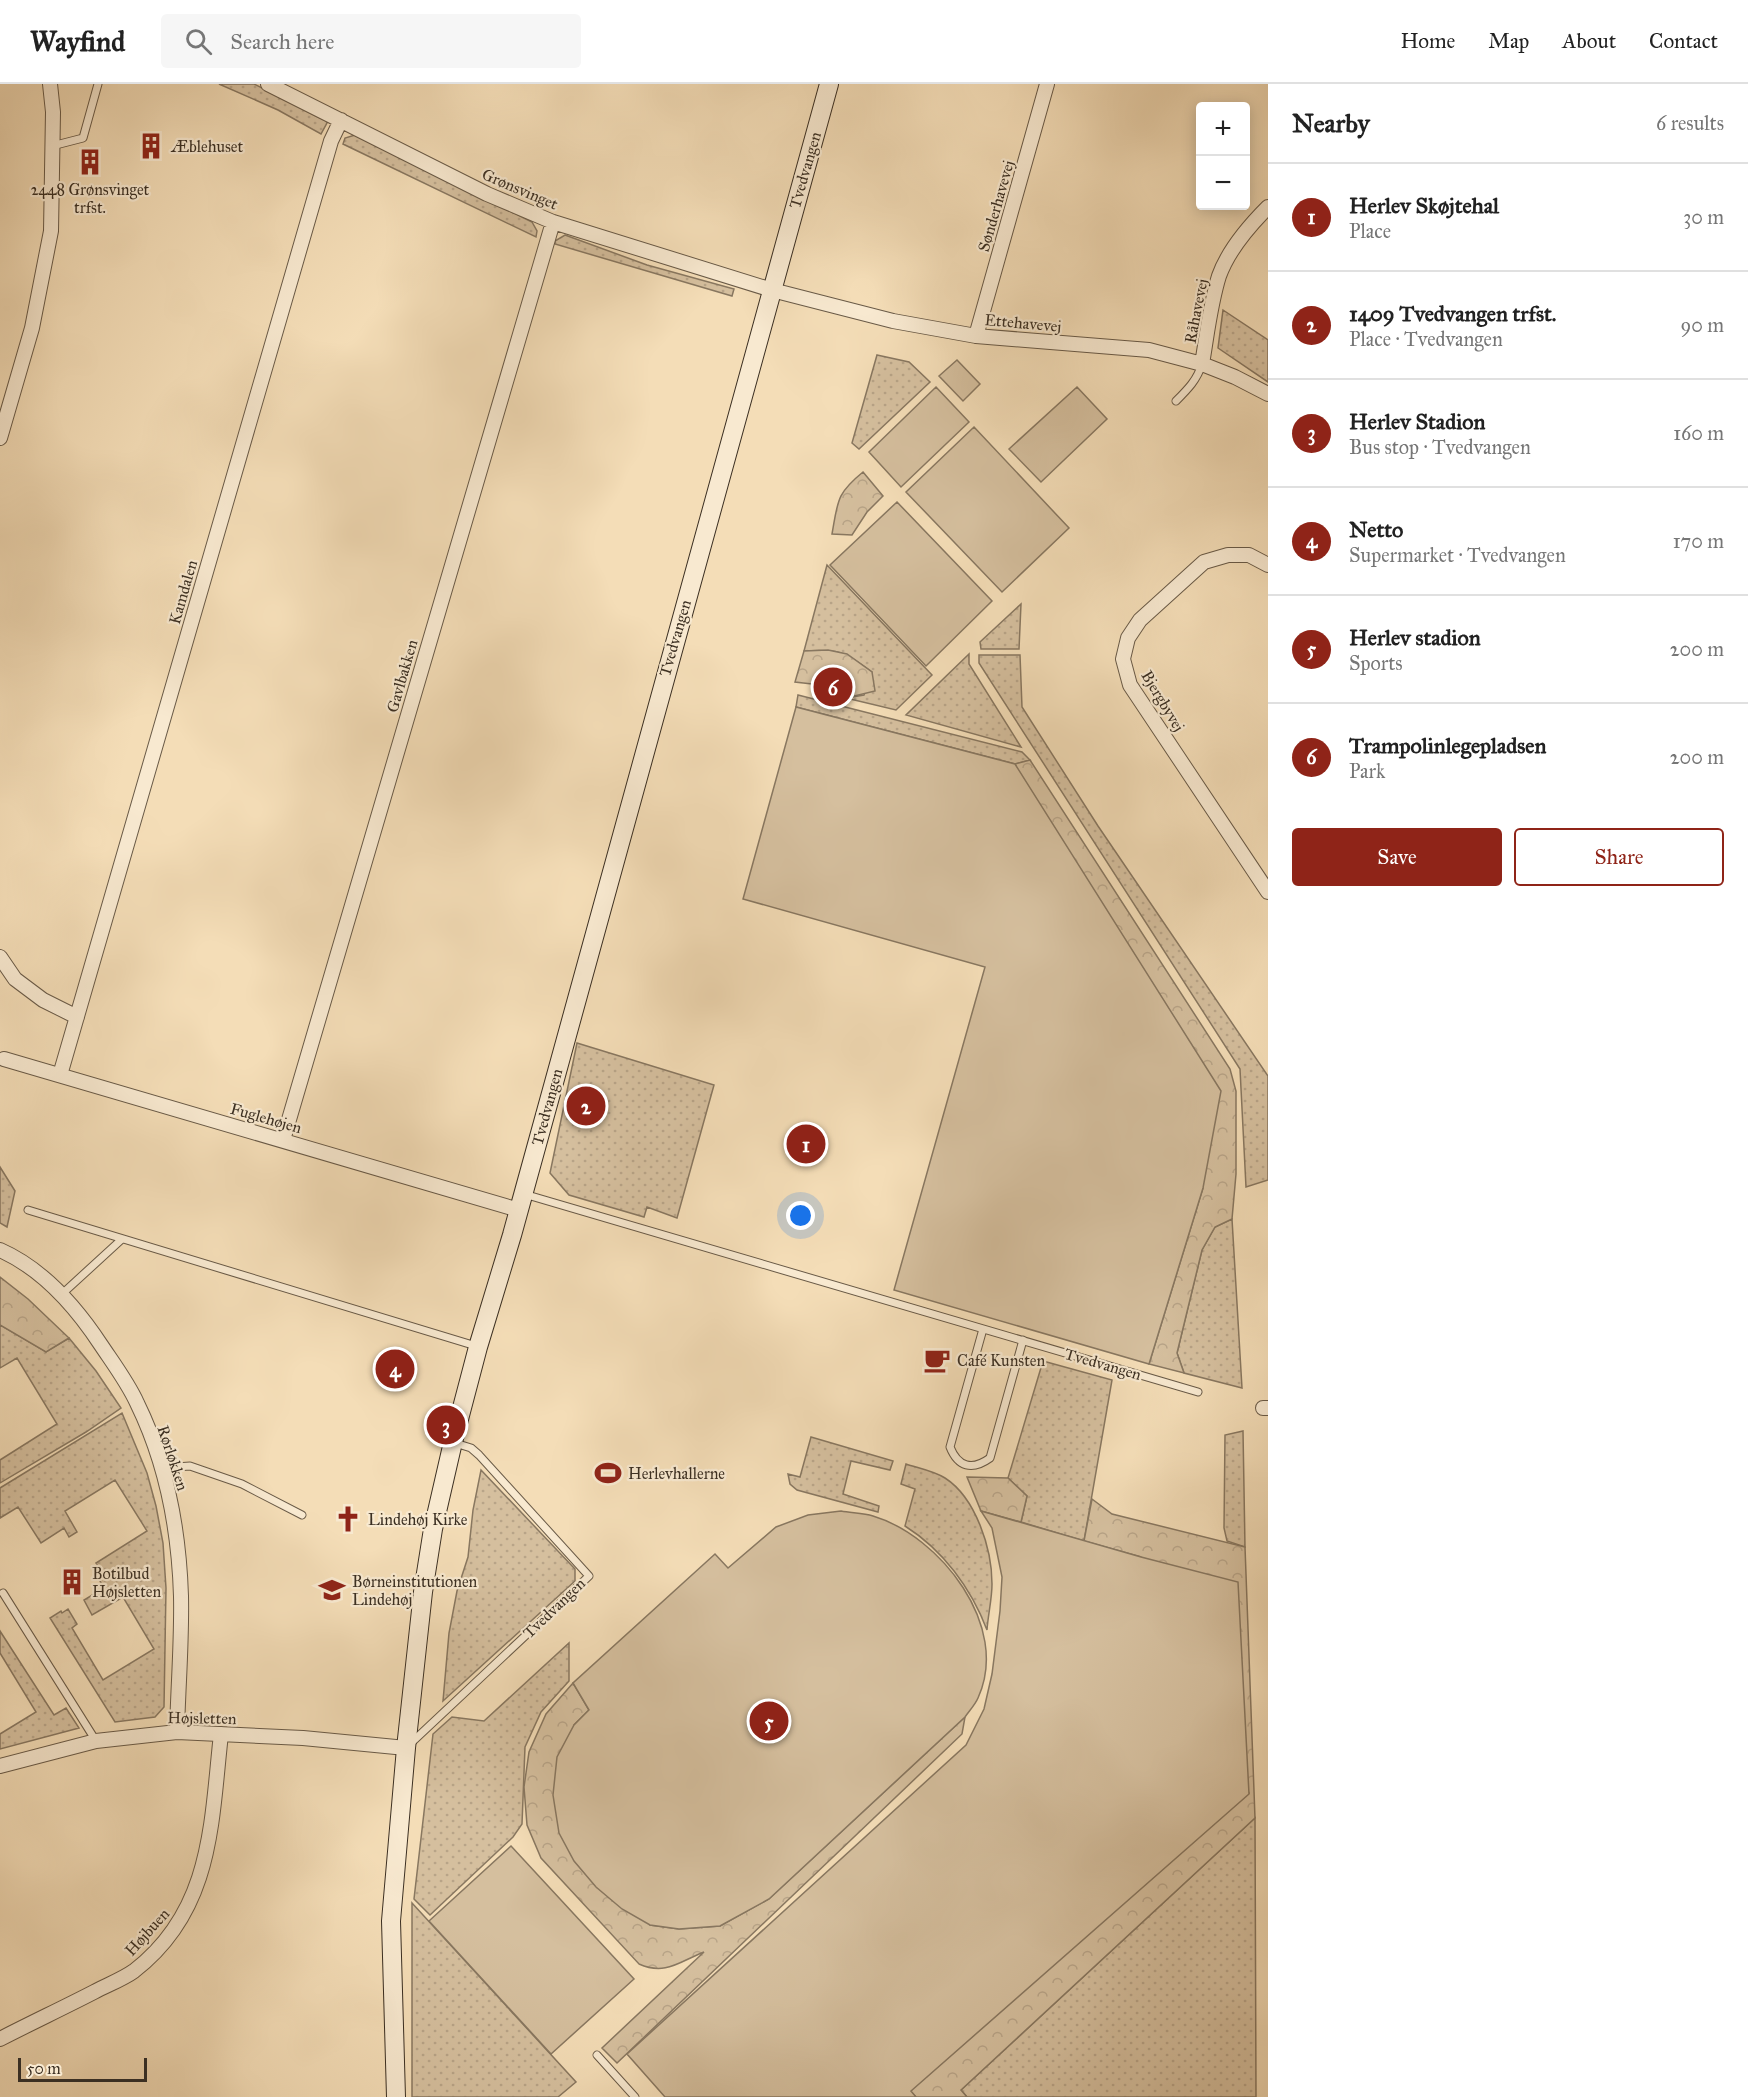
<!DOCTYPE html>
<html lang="en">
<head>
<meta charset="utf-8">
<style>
  body { margin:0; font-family:"IM FELL Great Primer",serif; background:#f6f6f6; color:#222 }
  .controls { position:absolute; right:18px; top:18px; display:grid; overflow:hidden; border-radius:6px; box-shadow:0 3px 15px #0003 }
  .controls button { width:54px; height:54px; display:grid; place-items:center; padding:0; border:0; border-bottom:2px solid #e0e0e0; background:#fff; color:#222; font:30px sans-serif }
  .scale { position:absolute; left:18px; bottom:15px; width:129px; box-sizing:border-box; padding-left:6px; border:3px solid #3b2f22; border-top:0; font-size:16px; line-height:21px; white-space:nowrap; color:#3b2f22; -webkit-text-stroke:4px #f8e9d0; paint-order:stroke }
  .you { position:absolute; left:801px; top:1132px; width:21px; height:21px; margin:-15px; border:4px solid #fff; border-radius:50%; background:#1a73e8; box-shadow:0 0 0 9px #1a73e833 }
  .badge { display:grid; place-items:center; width:39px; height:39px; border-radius:50%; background:#8f2418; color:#fff; font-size:20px; font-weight:700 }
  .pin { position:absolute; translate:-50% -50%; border:3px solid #fff; box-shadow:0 2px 6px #0006 }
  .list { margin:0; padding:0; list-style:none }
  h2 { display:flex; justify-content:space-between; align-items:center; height:78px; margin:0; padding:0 24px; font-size:26px }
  h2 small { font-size:20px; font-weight:400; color:#767676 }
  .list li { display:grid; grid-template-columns:39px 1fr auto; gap:18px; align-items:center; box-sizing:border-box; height:108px; padding:0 24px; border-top:2px solid #e0e0e0 }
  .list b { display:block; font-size:22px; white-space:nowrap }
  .list p { margin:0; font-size:20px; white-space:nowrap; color:#767676 }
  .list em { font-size:20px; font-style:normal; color:#767676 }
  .actions { display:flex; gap:12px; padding:18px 24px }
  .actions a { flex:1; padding:14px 0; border:2px solid #8f2418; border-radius:6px; text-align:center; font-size:21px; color:#8f2418 }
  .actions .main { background:#8f2418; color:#fff }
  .icon { flex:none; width:33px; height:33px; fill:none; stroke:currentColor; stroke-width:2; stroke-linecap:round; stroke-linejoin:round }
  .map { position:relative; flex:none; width:1268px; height:2013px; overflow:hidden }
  header { display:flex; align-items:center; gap:36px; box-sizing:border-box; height:84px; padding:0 30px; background:#fff; border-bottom:2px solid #e0e0e0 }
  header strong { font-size:28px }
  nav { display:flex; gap:33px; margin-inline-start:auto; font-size:21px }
  .search { width:420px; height:54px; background:#f6f6f6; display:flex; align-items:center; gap:15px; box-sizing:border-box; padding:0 21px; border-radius:6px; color:#767676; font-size:22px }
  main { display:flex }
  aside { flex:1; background:#fff }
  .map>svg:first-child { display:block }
</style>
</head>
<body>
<header>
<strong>Wayfind</strong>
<div class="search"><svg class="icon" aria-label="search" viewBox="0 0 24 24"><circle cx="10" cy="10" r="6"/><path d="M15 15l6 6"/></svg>Search here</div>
<nav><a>Home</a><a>Map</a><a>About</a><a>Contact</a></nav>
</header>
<main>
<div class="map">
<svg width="1268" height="2013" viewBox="0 0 1268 2013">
  <defs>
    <pattern id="grass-dots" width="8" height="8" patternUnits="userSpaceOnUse" patternTransform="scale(1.5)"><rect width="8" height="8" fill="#d5bf9e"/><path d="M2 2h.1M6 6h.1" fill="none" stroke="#b8a488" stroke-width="1.8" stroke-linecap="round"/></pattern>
    <pattern id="forest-crowns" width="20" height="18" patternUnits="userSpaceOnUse" patternTransform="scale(1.5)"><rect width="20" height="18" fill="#d5bf9e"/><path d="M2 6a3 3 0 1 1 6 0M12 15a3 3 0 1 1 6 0" fill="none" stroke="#b8a488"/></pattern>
  </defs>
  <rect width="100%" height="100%" fill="#f4ddb7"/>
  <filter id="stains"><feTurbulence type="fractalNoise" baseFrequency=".00333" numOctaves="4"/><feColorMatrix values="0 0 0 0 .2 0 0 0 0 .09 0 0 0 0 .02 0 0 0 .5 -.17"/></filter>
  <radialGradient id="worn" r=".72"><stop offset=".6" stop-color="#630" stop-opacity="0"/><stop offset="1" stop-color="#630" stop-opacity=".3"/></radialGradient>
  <!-- grass -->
  <path fill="url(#grass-dots)" stroke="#887760" stroke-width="1.5" d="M219,0H254L328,37L321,50L278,26Z
    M355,51L532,138L537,147L536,153L343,60L345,54Z
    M565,151L647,181L734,205L732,212L555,160V157Z
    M1223,226L1268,256V298L1218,264Z
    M877,271L909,278L930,298L859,365L852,359Z
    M827,481L932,591L896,626L846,614L864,611L872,588C843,567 840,565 804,567Z
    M1021,520L1019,565H981L980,558Z
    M969,570V580L1021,663L906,631Z
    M979,571H1020L1022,623L1098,742L1268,992V1096L1246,1103L1240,985L979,579Z
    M798,611L1022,668L1030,676L1015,680L796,623Z
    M577,959L714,1001L677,1134L647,1123L644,1133L569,1111L550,1089Z
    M0,1083L15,1107L7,1143L0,1139Z
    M1232,1135L1242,1304L1184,1289L1177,1269L1202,1166L1215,1143Z
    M0,1241L46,1268L69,1254L96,1287L121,1324L86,1348L0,1399V1376L57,1340L17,1274L0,1284Z
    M1043,1277L1112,1296L1084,1457L1021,1438L1027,1412L1008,1394Z
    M122,1329L147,1389L156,1422L163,1459L166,1504L164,1623L155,1633L115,1638L50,1534L61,1527L62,1529L68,1525L77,1540L72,1544L103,1596L154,1565L123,1513L92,1531L84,1516L104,1504L97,1492L102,1488L96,1479L147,1447L115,1396L65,1427L77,1448L69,1453L64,1444L41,1459L18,1423L0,1434V1404Z
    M1243,1347L1245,1463L1227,1457L1224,1444L1225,1351Z
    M811,1353L893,1377L890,1386L851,1377L843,1410L879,1422L878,1428L797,1406L790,1400L788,1390L800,1393Z
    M906,1380C918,1384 934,1387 945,1394C976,1414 992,1465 992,1500C992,1515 988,1531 987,1546C971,1504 943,1466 905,1442L915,1405L901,1400Z
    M481,1386L575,1485V1497L443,1617L449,1549L457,1507L468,1473L473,1426Z
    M0,1547L54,1631L66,1624L79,1644L0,1665V1650L36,1628L0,1569Z
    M569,1559V1597L541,1628L525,1663L522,1740L513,1753L430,1831L414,1815L433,1650L452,1633L484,1637Z
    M1255,1734L1256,2013H967L961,2006Z
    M412,1819L576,1998L558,2013H412Z"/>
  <!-- forest -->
  <path fill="url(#forest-crowns)" stroke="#887760" stroke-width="1.5" d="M863,388L883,412L867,428L852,451L832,450C838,417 836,410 863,388Z
    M828,566L847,570L872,588L875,607L846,614L843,596L831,588L812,600L795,598L804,567Z
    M1030,676L1230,985L1236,1007V1090L1232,1135L1215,1143L1202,1166L1177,1269L1184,1289L1149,1280L1203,1104L1015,680Z
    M0,1193L28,1215L69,1254L46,1268L0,1241Z
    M967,1393L1008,1394L1027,1412L1021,1438L981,1427Z
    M1092,1415L1112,1430L1245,1463L1255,1734L961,2006L967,2013H916L910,2007L1249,1709L1141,1473L1084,1457Z
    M573,1599L589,1626L574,1641L650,1841L679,1845L720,1842L769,1815L965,1633L962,1650L617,1979L602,1964L704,1868C680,1877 666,1892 639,1880L541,1774L527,1741L524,1703L529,1668L546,1630Z"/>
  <!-- garden -->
  <path fill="#d5bf9e" stroke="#887760" stroke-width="1.5" d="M957,276L980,300L963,317L939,292Z
    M936,303L969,338L901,403L869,368Z
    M1077,303L1107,335L1041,398L1009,365Z
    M974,343L1069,444L1002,508L906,408Z
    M897,418L992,517L926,582L830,481Z
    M796,623L1015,680L1221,1007L1203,1104L1149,1280L894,1206L985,883L743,815Z
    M841,1427C851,1429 863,1429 873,1432C940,1452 1011,1542 978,1614C975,1621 969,1627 965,1633L769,1815L720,1842L679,1845L650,1841L622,1825L596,1803L574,1777L559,1749L553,1711L557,1673L574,1641L589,1626L573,1599L715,1470L728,1484L776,1443L808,1431Z
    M981,1427L1141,1473L1238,1498L1249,1710L911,2007L916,2013H665L627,1970L966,1661L984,1625L992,1590L1000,1527L1002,1493L992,1444Z
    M511,1762L634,1895L551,1970L429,1837Z"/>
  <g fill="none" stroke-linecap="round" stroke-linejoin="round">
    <!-- lane casing -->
    <g stroke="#695a47" stroke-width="9">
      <path id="lane" d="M52,62L83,54L98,0
        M1176,317C1188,305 1197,296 1202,280
        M524,1110L1198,1308
        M28,1126L476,1262
        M62,1210L122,1155
        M983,1245L950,1363C958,1383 972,1387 990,1374L1023,1256
        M162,1384L190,1382L242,1400L302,1431
        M3,1509L96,1657
        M410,1660L589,1492L479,1371L471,1364L455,1359
        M597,1971L635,2013"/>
    </g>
    <!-- street casing -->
    <g stroke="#695a47" stroke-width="16">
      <path id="street" d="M268,0L487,110L553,138L772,206L893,237L976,252L1149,266L1202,280L1235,293L1268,310
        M976,252L1047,0
        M1202,280C1207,251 1210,221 1219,192C1228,167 1249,142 1268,123
        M0,354L32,244L51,147L53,28L50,0
        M1268,481L1249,471H1228L1204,478L1140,536L1128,554L1123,575L1130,601L1268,808
        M0,873L15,895L43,916L77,933
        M4,975L519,1126
        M60,991L331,57L341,36
        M283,1056L553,138
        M0,1166C43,1185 76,1223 101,1261C113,1279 128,1299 137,1319C166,1378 179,1447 181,1512C182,1557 178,1603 177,1648
        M1263,1324H1268
        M0,1682L96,1657L177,1648L303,1654L406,1664
        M0,1955C31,1939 63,1924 94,1908C107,1901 123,1895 134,1887C213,1826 211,1739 221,1650"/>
    </g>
    <!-- secondary casing -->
    <g stroke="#3b2f22" stroke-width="20">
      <path id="secondary" d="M396,2013L391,1837L406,1664L423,1508L433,1445L453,1358L478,1263L512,1151L829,0"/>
    </g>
    <!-- lane -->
    <use href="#lane" stroke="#f8e9d0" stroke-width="7"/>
    <!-- street -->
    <use href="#street" stroke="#f8e9d0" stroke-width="14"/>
    <!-- secondary -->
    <use href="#secondary" stroke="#f8e9d0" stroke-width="18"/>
  </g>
  <!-- icons -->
  <defs>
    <g id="building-bare" transform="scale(2.07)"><path d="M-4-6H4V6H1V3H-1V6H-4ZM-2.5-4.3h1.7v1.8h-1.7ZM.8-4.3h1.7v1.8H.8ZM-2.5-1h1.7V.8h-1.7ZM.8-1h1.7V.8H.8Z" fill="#8f2418" stroke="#f8e9d0" stroke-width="2.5" paint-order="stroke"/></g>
    <g id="cafe-bare" transform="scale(2.07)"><path d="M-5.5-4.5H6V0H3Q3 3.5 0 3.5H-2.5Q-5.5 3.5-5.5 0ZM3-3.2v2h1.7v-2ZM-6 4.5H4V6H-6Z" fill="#8f2418" stroke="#f8e9d0" stroke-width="2.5" paint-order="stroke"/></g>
    <g id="stadium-bare" transform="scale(2.07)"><path d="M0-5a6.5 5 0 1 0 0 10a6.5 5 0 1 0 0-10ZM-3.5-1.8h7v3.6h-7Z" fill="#8f2418" stroke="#f8e9d0" stroke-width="2.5" paint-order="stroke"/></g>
    <g id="church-bare" transform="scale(2.07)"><path d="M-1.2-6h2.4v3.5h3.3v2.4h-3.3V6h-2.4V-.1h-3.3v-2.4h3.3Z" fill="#8f2418" stroke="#f8e9d0" stroke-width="2.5" paint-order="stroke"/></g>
    <g id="school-bare" transform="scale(2.07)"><path d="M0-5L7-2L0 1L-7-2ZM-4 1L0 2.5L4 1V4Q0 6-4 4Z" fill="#8f2418" stroke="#f8e9d0" stroke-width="2.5" paint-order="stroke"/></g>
  </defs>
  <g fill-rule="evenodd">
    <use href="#building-bare" x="151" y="62"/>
    <use href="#building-bare" x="90" y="78"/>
    <use href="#cafe-bare" x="937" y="1276"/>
    <use href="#stadium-bare" x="608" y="1389"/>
    <use href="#church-bare" x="348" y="1435"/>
    <use href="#building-bare" x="72" y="1498"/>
    <use href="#school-bare" x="332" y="1506"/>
  </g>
  <g text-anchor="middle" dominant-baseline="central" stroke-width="4.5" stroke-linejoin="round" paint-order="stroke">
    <!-- poi labels -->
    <g font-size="16" fill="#3b2f22" stroke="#f8e9d0" text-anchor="start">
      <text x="171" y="62">Æblehuset</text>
      <text x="90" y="105" text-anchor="middle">2448 Grønsvinget<tspan x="90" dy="18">trfst.</tspan></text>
      <text x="957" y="1276">Café Kunsten</text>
      <text x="628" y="1389">Herlevhallerne</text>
      <text x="368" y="1435">Lindehøj Kirke</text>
      <text x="92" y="1489">Botilbud<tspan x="92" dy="18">Højsletten</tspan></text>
      <text x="352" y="1497">Børneinstitutionen<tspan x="352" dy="18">Lindehøj</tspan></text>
    </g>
    <!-- street labels -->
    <g font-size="16" fill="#3b2f22" stroke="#f8e9d0">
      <text transform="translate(805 86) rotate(-74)">Tvedvangen</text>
      <text transform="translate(520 105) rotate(23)">Grønsvinget</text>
      <text transform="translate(996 122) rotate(-74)">Sønderhavevej</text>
      <text transform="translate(1196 227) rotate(-79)">Råhavevej</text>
      <text transform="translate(1023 239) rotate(5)">Ettehavevej</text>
      <text transform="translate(183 508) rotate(-74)">Kamdalen</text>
      <text transform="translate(675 554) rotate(-74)">Tvedvangen</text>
      <text transform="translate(402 592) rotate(-74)">Gavlbakken</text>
      <text transform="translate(1163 617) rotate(59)">Bjergbyvej</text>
      <text transform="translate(547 1023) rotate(-75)">Tvedvangen</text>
      <text transform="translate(266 1034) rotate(16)">Fuglehøjen</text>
      <text transform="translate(1103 1280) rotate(16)">Tvedvangen</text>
      <text transform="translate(173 1374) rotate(72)">Rørløkken</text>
      <text transform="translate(554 1524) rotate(-44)">Tvedvangen</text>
      <text transform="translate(202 1634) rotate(1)">Højsletten</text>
      <text transform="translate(147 1848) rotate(-48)">Højbuen</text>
    </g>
  </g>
  <rect width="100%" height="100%" filter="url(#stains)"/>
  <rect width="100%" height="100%" fill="url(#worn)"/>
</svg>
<div class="controls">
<button>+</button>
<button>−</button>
</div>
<div class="scale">50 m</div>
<div class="you"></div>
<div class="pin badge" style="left:806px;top:1060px">1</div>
<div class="pin badge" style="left:586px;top:1022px">2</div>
<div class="pin badge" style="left:446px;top:1341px">3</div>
<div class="pin badge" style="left:395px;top:1285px">4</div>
<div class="pin badge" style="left:769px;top:1637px">5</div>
<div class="pin badge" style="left:833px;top:603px">6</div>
</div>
<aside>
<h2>Nearby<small>6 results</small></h2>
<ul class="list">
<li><span class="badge">1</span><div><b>Herlev Skøjtehal</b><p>Place</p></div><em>30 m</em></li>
<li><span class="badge">2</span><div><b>1409 Tvedvangen trfst.</b><p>Place · Tvedvangen</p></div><em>90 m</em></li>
<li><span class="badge">3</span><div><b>Herlev Stadion</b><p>Bus stop · Tvedvangen</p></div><em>160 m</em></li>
<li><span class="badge">4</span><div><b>Netto</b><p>Supermarket · Tvedvangen</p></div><em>170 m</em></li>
<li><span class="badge">5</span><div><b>Herlev stadion</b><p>Sports</p></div><em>200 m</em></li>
<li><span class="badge">6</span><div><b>Trampolinlegepladsen</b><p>Park</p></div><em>200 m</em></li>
</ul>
<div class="actions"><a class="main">Save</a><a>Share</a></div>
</aside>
</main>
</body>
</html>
